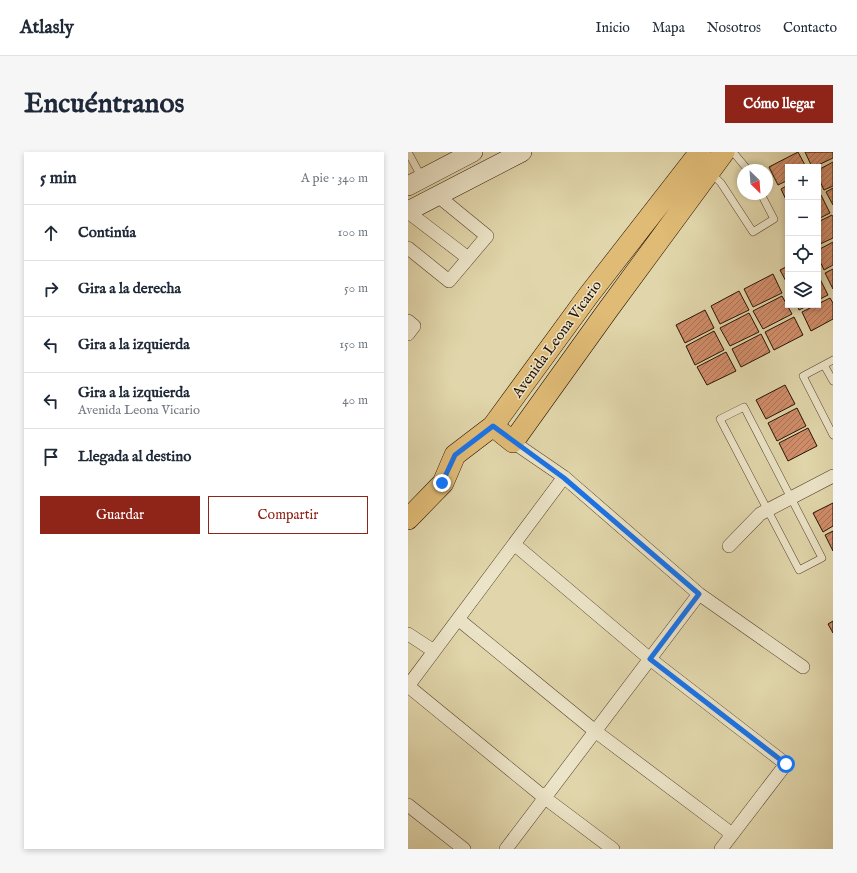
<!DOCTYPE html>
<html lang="es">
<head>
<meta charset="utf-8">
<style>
  body { margin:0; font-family:"IM FELL English",serif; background:#f6f6f7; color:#1f2937 }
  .controls { position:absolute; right:12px; top:12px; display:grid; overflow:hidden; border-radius:0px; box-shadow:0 2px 6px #0003 }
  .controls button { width:36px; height:36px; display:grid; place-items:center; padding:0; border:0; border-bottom:1px solid #e0e1e3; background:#fff; color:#1f2937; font:20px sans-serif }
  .compass { position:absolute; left:329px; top:12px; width:36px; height:36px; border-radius:50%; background:#fff; box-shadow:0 2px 6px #0003; rotate:155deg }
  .stop { position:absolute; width:12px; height:12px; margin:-9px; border:3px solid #1a73e8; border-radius:50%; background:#fff }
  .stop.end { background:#1a73e8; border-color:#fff; box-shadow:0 1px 4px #0008 }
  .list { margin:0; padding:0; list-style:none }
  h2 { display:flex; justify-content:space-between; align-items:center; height:52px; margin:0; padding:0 16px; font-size:17px }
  h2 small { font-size:13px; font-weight:400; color:#747a83 }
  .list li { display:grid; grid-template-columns:26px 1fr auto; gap:12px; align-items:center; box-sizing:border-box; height:56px; padding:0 16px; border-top:1px solid #e0e1e3 }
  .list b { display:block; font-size:15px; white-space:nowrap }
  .list p { margin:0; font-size:13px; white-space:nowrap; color:#747a83 }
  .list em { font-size:13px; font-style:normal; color:#747a83 }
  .actions { display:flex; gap:8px; padding:12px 16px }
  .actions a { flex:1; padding:9px 0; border:1px solid #8f2418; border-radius:0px; text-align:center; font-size:14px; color:#8f2418 }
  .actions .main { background:#8f2418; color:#fff }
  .icon { flex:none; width:22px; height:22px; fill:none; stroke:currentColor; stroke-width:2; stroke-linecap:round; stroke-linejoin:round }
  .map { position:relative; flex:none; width:425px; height:697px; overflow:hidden; border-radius:0px }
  header { display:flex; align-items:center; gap:24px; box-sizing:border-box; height:56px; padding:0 20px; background:#fff; border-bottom:1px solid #e0e1e3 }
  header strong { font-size:19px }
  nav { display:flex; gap:22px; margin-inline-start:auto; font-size:14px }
  .intro { display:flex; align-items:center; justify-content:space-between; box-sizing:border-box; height:96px; padding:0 24px }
  h1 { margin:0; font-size:28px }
  .button { padding:10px 18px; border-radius:0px; background:#8f2418; color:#fff; font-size:14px; font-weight:700 }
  main { display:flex; gap:24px; padding:0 24px }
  aside { flex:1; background:#fff; border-radius:0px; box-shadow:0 2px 6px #0003 }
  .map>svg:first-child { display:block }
</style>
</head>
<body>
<header>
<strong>Atlasly</strong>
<nav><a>Inicio</a><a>Mapa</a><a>Nosotros</a><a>Contacto</a></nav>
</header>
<div class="intro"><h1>Encuéntranos</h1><a class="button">Cómo llegar</a></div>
<main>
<aside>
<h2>5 min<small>A pie · 340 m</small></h2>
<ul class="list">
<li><svg class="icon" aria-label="ahead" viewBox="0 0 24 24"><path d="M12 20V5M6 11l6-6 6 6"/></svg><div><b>Continúa</b></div><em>100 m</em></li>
<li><svg class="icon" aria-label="right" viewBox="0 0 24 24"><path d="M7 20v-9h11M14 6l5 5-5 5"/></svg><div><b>Gira a la derecha</b></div><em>50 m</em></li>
<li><svg class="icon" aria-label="left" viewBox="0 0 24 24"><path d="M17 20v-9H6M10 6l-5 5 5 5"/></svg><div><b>Gira a la izquierda</b></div><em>150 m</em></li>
<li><svg class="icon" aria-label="left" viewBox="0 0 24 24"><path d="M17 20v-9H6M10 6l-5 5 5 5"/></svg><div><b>Gira a la izquierda</b><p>Avenida Leona Vicario</p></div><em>40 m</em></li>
<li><svg class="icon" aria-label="arrive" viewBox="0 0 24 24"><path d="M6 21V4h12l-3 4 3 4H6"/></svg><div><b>Llegada al destino</b></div></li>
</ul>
<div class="actions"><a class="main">Guardar</a><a>Compartir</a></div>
</aside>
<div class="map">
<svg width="425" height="697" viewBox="0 0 425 697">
  <defs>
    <pattern id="building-hatch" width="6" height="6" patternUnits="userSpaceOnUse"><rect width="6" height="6" fill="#d18d6a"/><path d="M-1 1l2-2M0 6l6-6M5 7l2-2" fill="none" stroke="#a97255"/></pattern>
  </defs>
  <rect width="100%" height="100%" fill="#e1d6ab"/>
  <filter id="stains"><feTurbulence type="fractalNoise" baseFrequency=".005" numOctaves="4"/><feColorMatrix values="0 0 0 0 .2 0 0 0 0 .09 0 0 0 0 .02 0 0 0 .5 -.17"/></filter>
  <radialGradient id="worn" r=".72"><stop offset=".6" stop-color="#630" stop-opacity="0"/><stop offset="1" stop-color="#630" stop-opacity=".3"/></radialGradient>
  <!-- building -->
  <path fill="url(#building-hatch)" stroke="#251000" d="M390,0L398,15H380V28L370,33L361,15Z
    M397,0H425V6L406,15H404Z
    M425,10V34L416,38L410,25V18Z
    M380,33V52L373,37Z
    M425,36V53L418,40Z
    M413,43L422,61L410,67V44Z
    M424,63L425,65V86L410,93V70Z
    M425,90V113L416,118L410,105V98Z
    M380,114V133L372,118Z
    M425,117V137L417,121Z
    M365,122L374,141L345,155L336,137Z
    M410,125H411L420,143L410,148Z
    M331,139L341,158L312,172L303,154Z
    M374,144L384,162L355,177L345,159Z
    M422,146L425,151V167L403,179L394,160L408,153H410V152Z
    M389,153H401L391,158Z
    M297,158L306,176L277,191L268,173Z
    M341,161L351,180L322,194L312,176Z
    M386,165L395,183L366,198L357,180Z
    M306,179L316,198L287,213L278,194Z
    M353,182L362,200L333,215L324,197Z
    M318,200L328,219L299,233L289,215Z
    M377,233L387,252L358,267L348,248Z
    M389,256L398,274L369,289L360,271Z
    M400,276L409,294L380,309L371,291Z
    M425,351V374L415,380L405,361Z
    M425,379V399L417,383Z
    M425,469V481L420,472Z"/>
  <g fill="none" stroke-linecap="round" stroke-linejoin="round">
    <!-- service casing -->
    <g stroke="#54422b" stroke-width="8">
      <path id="service" d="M0,0L14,26
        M325,0L340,18
        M303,21L313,31L345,80L366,67L353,42
        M425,208L395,224L425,283
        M416,213L425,229
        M336,255L414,406L391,418L312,267Z"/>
    </g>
    <!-- minor casing -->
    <g stroke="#54422b" stroke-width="14">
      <path id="minor" d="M0,60L60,106
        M0,96L41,129L79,84L30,44
        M0,169L6,174L0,182
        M105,290L156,325L291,442L395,515
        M106,392L242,507L378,612L313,697
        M321,394L352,362L425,324
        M50,467L187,579L324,682
        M0,482L26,499
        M0,534L137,646L205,697
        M0,534L156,325
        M0,653L56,697
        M98,697L291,442"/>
    </g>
    <!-- secondary casing -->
    <g stroke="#251000" stroke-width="20">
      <path id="secondary" d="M0,34L65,0
        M0,59L114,0"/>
    </g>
    <!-- primary casing -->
    <g stroke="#251000" stroke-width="22">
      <path id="primary" d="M85,274L105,290L199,159L316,0
        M0,367L35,331L47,303L85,274L180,144L292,0"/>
    </g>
    <!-- service -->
    <use href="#service" stroke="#ece4c8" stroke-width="7"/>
    <!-- minor -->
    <use href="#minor" stroke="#ece4c8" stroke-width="13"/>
    <!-- secondary -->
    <use href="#secondary" stroke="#ece4c8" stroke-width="19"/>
    <!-- primary -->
    <use href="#primary" stroke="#e0bb76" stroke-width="21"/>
  </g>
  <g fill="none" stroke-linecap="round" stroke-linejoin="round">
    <!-- route -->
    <path stroke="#1a73e8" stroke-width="5" d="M34,331L47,303L85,274L156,326L291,442L242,507L378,612"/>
  </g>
  <g text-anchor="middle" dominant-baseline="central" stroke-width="3" stroke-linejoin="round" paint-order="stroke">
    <!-- street labels -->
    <g font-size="15" fill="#251000" stroke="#ece4c8">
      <text transform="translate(149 187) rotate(-54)">Avenida Leona Vicario</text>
    </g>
  </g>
  <rect width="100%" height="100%" filter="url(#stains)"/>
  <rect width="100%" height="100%" fill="url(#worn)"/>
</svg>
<div class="controls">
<button>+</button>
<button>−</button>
<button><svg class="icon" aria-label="locate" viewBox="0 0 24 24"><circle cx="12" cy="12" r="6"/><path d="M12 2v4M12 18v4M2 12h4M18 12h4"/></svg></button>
<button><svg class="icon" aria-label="layers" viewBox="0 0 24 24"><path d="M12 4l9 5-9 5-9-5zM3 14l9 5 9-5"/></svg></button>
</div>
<svg class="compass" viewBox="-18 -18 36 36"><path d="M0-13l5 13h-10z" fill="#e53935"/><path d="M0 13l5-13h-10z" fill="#747a83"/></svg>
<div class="stop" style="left:378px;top:612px"></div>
<div class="stop end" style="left:34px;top:331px"></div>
</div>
</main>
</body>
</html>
